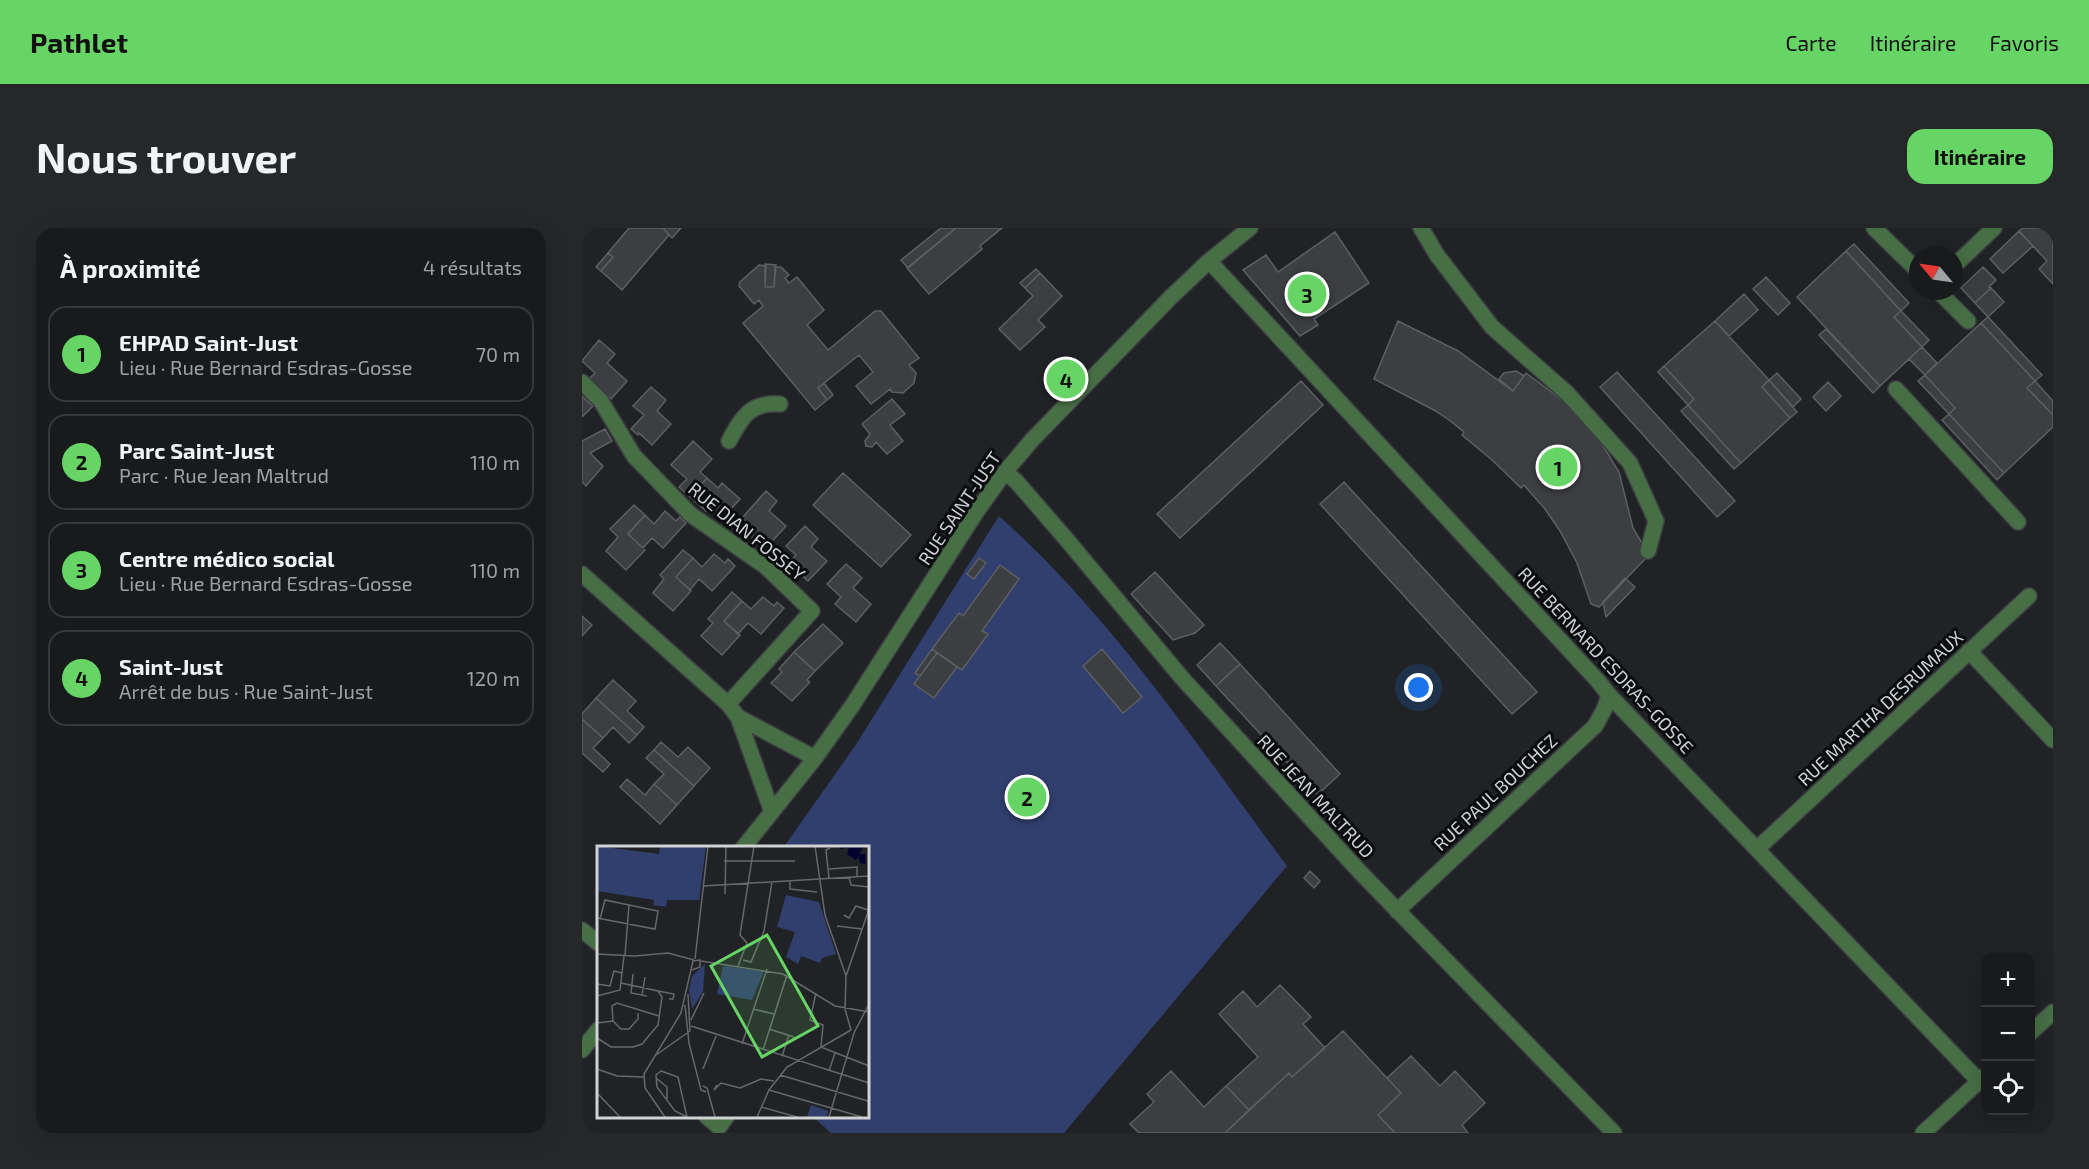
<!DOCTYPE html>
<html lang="fr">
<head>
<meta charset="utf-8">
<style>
  body { margin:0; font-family:"Exo 2",sans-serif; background:#262729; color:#f1f3f6 }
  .controls { position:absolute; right:18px; bottom:18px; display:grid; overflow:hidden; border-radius:12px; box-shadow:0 6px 24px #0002 }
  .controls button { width:54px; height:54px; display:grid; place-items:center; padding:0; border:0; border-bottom:2px solid #37383b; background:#191a1c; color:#f1f3f6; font:30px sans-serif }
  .compass { position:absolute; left:1327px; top:18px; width:54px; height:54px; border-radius:50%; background:#191a1c; box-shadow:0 6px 24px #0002; rotate:299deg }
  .you { position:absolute; left:837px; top:460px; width:21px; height:21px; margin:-15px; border:4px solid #fff; border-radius:50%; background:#1a73e8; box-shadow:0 0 0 9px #1a73e833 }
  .badge { display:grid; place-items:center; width:39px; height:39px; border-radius:50%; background:#67d466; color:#111; font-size:20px; font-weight:700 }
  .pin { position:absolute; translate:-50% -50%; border:3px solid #fff; box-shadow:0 2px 6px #0006 }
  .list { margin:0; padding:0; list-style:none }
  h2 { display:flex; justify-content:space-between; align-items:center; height:78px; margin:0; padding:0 24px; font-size:26px }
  h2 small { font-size:20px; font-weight:400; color:#9fa1a3 }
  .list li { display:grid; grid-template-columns:39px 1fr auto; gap:18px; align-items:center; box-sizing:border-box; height:96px; margin:0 12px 12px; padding:0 12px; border:2px solid #37383b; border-radius:18px }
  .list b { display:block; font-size:22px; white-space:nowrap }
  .list p { margin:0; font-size:20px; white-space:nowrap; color:#9fa1a3 }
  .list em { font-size:20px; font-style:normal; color:#9fa1a3 }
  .icon { flex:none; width:33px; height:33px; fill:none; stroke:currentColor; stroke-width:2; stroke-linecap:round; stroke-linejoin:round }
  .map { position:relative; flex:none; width:1471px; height:905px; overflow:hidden; border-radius:18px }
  header { display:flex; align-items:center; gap:36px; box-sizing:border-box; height:84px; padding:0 30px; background:#67d466; color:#111 }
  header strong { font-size:28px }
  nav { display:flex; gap:33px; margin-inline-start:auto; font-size:21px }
  .intro { display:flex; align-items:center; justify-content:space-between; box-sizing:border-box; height:144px; padding:0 36px }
  h1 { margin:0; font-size:42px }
  .button { padding:15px 27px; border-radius:18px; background:#67d466; color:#111; font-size:21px; font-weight:700 }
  main { display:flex; gap:36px; padding:0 36px }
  aside { flex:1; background:#191a1c; border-radius:18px; box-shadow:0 6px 24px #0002 }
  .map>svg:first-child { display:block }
</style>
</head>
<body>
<header>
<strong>Pathlet</strong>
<nav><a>Carte</a><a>Itinéraire</a><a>Favoris</a></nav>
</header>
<div class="intro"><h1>Nous trouver</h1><a class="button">Itinéraire</a></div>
<main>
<aside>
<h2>À proximité<small>4 résultats</small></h2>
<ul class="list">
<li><span class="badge">1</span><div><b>EHPAD Saint-Just</b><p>Lieu · Rue Bernard Esdras-Gosse</p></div><em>70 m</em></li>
<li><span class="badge">2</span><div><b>Parc Saint-Just</b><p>Parc · Rue Jean Maltrud</p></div><em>110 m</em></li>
<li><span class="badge">3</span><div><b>Centre médico social</b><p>Lieu · Rue Bernard Esdras-Gosse</p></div><em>110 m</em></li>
<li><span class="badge">4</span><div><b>Saint-Just</b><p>Arrêt de bus · Rue Saint-Just</p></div><em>120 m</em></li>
</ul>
</aside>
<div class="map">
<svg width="1471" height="905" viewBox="0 0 1471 905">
  <rect width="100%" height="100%" fill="#212226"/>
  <!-- green -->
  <path fill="#303f6d" d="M417,288C530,389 615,517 705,638L482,905H249L231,889L285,888V620H201L273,518Z"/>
  <!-- building -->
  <path fill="#3d3e42" stroke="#5d5f63" stroke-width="1.5" d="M47,0H81L87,7L40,62L19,43L31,29L26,25Z
    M81,0H99L90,10Z
    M359,0H374L326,40L319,32Z
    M374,0H420L398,18L400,21L347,66L325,40Z
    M1441,0H1471V56L1457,41L1465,33L1437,3Z
    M1437,3L1451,18L1421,45L1408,31Z
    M753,4L787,55L732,91L736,97L718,108L661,42L684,27L696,44Z
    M1272,16L1327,75L1319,83L1264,23Z
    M1264,23L1319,83L1312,89L1340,119L1298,158L1215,69Z
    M26,25L31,29L19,43L14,39Z
    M183,36L194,37L192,59H183Z
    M177,37L184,38L183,59H192L193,39H199L207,47L203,50L207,55L215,49L242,82L225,97L246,122L293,83H299L337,130L327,137L334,145L332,155L321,165L310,164L308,161L289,176L274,158L291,144L277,127L236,160L245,172L233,182L161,95L181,78L177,72L172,76L157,58L158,54Z
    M1401,39L1414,52L1407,59L1409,60L1393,75L1379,60Z
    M454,41L458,45L443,60L438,55Z
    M458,45L480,68L456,92L463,99L438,122L417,101L451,68L443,60Z
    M1184,49L1208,75L1196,87L1171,61Z
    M1409,60L1422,74L1406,89L1393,75Z
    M1162,66L1176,82L1147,108L1133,93Z
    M1319,83L1347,112L1340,119L1312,89Z
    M1406,89L1460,147L1453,153L1399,95Z
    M816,93L876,123L931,163L944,145L983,174L1006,194L1003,197L1020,216L1037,244L1051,300L1067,327L1017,379L1009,376L995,335L978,303L963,281L942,257L939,260L909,231L880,207L882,204L867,192L852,182L792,151Z
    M1133,93L1187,152L1180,159L1208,190L1159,235L1106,177L1112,171L1082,138Z
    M1399,95L1453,153L1445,160L1471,187V199L1422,245L1367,186L1373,180L1343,147Z
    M1244,101L1298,158L1291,165L1237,107Z
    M17,112L33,126L25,135L45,153L29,171L7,151L13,145L0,133Z
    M1340,119L1355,135L1343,147L1327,131Z
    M1082,138L1112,171L1106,177L1076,144Z
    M934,143L942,148L931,163L917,151L922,145Z
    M1035,144L1153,273L1135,289L1018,159Z
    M1195,145L1219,171L1211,179L1187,152Z
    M1343,147L1373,180L1367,186L1336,153Z
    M1187,152L1215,184L1208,190L1180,159Z
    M719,153L741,177L598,310L575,286Z
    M1453,153L1471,173V187L1445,160Z
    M1246,154L1259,168L1244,183L1231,169Z
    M242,155L251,167L245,172L236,160Z
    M69,159L84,172L75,183L89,196L70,217L57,205L56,207L49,201L62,187L51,178Z
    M0,168L11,178L0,189Z
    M310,171L323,186L308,197L321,213L305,226L294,214L290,219L284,218L283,213L288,206L280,196Z
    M1106,177L1159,235L1152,241L1099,183Z
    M1367,186L1422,245L1415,252L1360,192Z
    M23,201L30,213L8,225L21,238L4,258L0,254V213Z
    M111,213L130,231L118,244L125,250L108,269L97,259L105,251L89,237Z
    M261,245L329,307L299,339L231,277Z
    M125,250L136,260L140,255L158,271L139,292L126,280L124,283L108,269Z
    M762,254L955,464L930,486L738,276Z
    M184,263L195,273L187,283L204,298L185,319L173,307L170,310L163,304L169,298L160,290Z
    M52,277L63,287L46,306L63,322L44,342L24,323L36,309L28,301Z
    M83,283L94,293L98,289L104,295L81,320L70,310L61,320L46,306L63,287L72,296Z
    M223,298L236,311L229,319L245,333L226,353L213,341L211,344L204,338L214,327L204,318Z
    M101,322L111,330L94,349L109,363L91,383L71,365L82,351L78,347Z
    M132,326L143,335L146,331L153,338L130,363L117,351L108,362L94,349L111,330L120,339Z
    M397,330L404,335L392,351L385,346Z
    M264,336L280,350L271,360L289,376L274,394L253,376L259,369L245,356Z
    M418,337L437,351L400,403L406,406L380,442L350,421L377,385L381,388Z
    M573,344L622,397L613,405L591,412L549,366Z
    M1043,350L1053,359L1024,389L1021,374Z
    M150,364L160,373L142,393L158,407L140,427L119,408L131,395L126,391Z
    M181,369L192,378L195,374L202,380L179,406L166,395L156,406L142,393L160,373L169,381Z
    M0,388L10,397L0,408Z
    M241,396L261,415L233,443L212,424Z
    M638,415L658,436L634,458L615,437Z
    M350,421L355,425L338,448L333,445Z
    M520,421L560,469L541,485L501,438Z
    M212,424L233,443L225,452L228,454L210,473L189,455L200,444L197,441Z
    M355,425L375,439L352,470L332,456Z
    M658,436L758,546L735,567L634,458Z
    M31,452L54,473L45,483L62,499L55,507L14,470Z
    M14,470L55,507L47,515L31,499L21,510L0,491V486Z
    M0,491L21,510L11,520L28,536L21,544L0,525Z
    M79,514L96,529L106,519L128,540L112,558L72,522Z
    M72,522L112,558L95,577L72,556L82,546L64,530Z
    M45,551L63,567L72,556L95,577L78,596L38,559Z
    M728,643L738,653L732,660L722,650Z
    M698,757L729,789L721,796L743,820L710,849L707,845L667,882L644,858L676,829L637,786L661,763L675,779Z
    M761,803L819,865L796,887L813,905H643L707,845L710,849Z
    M829,828L858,858L873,843L903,875L880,897L886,905H813L796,887L819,865L805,850Z
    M589,843L622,879L644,858L667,882L643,905H557L548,896L572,874L565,866Z"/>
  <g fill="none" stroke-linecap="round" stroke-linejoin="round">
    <!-- minor casing -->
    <g stroke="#3d3e42" stroke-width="18">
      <path id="minor" d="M839,0L855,27L910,99L985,165L1048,235L1074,293L1066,323
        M1292,0L1336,43
        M627,33L1016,453L1027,467L1397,853
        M1372,38L1412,0
        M1356,63L1386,93
        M0,154L19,173L52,228L108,286L183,338L230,383L146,476
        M1314,161L1436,294
        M147,213C160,189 168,174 198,176
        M423,244L434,253L485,312L600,450L777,643L1032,905
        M0,346L146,476L156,489L190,584
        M1387,423L1471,512
        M156,489L233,530
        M161,620L233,530L270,478L395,283L423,244L450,212L589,69L627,33L668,0
        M1175,621L1447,368
        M815,683L1013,498L1022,482L1027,467
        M0,702L16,715
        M1448,805L1471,784
        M0,822L16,802
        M124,888L137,899L145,888
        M1341,905L1404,847"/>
    </g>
    <!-- minor -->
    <use href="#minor" stroke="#476f46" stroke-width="15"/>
  </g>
  <g text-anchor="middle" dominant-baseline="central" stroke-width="6" stroke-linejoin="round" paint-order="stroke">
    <!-- street labels -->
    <g font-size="18" fill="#d1d2d4" stroke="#0b0c0d">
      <text transform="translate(377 280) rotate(-56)">RUE SAINT-JUST</text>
      <text transform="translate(165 303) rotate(39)">RUE DIAN FOSSEY</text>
      <text transform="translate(1024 432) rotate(47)">RUE BERNARD ESDRAS-GOSSE</text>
      <text transform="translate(1298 480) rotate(-43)">RUE MARTHA DESRUMAUX</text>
      <text transform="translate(913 564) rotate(-43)">RUE PAUL BOUCHEZ</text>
      <text transform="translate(734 568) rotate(47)">RUE JEAN MALTRUD</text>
    </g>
  </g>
  <!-- overview -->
  <g transform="translate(15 618)">
    <rect width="272" height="272" fill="#212226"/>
    <path d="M0,0L62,8L63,0H109L102,54H70L69,61L56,59L57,54L0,45ZM189,49L222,56L239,108L225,112L223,117L204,110L201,118L189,111L198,86L180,81ZM108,118L106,146L95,163L92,144L95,130ZM126,120L167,125L155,154L120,148ZM214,259L231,265L230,271H210Z" fill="#303f6d"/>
    <path d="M239,0H267L262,8H268L269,18L263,17L262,10L259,14L250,8L252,1L244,3Z" fill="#020230"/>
    <path fill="none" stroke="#67686c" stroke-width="1.5" d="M218,0L228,69L249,130L248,163L254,184M127,15H198M232,23L260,21V30M252,31L254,39L272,41M232,32L229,4L233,2M193,35V43L220,46M106,40L272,30M128,48L129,0M247,69L252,72L259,60L271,64M0,72L58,83L61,65L32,59M3,73L8,54L32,59L28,110M240,80L265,83M0,108L38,110L71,107L97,114M98,113L111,0M146,114L154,116L167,85L175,36M104,115L186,128L238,160L272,166M141,120L150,97L143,89L157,0M36,128L34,147L50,150M249,130L272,63M0,138L13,140L17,125L25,127M61,145L77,148L76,153H72M219,147L213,174L226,179L224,201L272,220M45,149L48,131M0,150L23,144L27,110M88,159L92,197L104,244L109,246M156,163L177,168M94,174L107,147M16,175L24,183H32L41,173V167M0,177L16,175L15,160L20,157L62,170M94,180L272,237M172,183L197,191M0,192L14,201H36L45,198L61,179L65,151L61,145L24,137M145,198L170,123M166,204L190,129M59,209L93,185L91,148M185,210L192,189M0,223L20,230L47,231M106,223L119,190M64,225L81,231L90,271L78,265L60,241L59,229ZM232,225L238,207M183,229L271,255M59,232L70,241V253M120,239L117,244L124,237L143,242L164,233L177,235M106,240L110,242L118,271M172,244L265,271M0,247L23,271M164,261L200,271M68,271L48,242L47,228L84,167L96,115L103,114V121L95,124M160,271L172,244L190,221L254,184M232,271L257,187L272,158"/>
    <path fill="#67d466" fill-opacity="0.15" stroke="#67d466" stroke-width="3" d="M170,89L221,180L165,211L114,120Z"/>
    <rect width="272" height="272" fill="none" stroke="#d1d2d4" stroke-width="3"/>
  </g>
</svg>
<div class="controls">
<button>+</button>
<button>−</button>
<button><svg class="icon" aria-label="locate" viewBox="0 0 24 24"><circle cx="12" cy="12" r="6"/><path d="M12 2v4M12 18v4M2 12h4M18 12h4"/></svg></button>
</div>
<svg class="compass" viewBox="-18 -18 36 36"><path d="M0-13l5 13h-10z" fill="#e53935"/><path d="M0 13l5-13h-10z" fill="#9fa1a3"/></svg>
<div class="you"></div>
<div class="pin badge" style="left:976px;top:239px">1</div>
<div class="pin badge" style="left:445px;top:569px">2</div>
<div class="pin badge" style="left:725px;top:66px">3</div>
<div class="pin badge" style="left:484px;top:151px">4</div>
</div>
</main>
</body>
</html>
